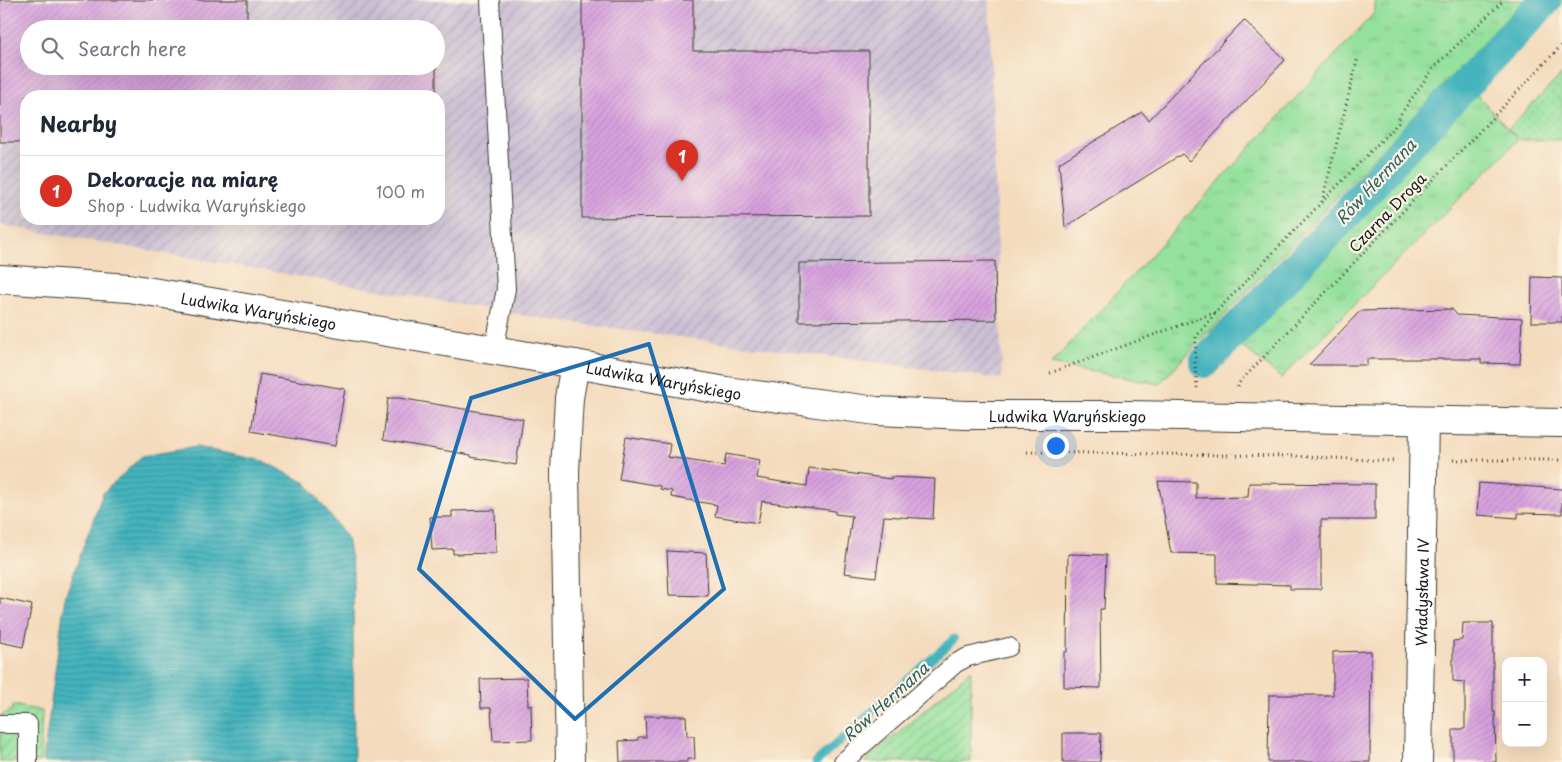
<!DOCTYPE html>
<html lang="en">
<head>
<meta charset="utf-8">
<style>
  body { margin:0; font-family:"Playpen Sans",sans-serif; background:#f2f2f3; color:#1f2937 }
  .controls { position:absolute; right:15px; bottom:15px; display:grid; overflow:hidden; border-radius:10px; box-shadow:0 5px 20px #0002 }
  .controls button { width:45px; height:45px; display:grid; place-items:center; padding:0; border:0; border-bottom:1px solid #e0e1e3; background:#fff; color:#1f2937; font:25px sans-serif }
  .you { position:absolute; left:1055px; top:445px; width:18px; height:18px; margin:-12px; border:4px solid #fff; border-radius:50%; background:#1a73e8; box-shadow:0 0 0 8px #1a73e833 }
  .badge { display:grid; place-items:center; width:32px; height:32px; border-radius:50%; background:#d93025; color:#fff; font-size:16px; font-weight:700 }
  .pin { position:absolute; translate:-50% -41px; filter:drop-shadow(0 1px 2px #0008) }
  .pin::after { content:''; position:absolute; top:26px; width:18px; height:15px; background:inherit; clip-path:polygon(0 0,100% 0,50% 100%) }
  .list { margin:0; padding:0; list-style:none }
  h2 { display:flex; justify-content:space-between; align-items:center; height:65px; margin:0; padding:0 20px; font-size:21px }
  h2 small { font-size:16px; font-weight:400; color:#747a83 }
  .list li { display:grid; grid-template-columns:32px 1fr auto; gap:15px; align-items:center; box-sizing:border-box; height:70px; padding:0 20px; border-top:1px solid #e0e1e3 }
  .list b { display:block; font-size:19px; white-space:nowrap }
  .list p { margin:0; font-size:16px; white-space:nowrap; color:#747a83 }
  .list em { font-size:16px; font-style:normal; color:#747a83 }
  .icon { flex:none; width:28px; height:28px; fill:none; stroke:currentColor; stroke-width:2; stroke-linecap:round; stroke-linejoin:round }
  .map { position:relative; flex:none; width:1562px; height:762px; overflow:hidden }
  .search { position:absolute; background:#fff; box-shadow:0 5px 20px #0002; left:20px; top:20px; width:425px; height:55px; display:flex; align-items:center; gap:12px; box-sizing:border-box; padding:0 18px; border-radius:28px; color:#747a83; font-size:19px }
  .panel { position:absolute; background:#fff; box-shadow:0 5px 20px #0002; left:20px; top:90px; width:425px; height:135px; border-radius:20px }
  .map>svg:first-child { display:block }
</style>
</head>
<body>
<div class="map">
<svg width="1562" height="762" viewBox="0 0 1562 762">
  <defs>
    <pattern id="industrial-furrows" width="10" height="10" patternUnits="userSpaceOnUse" patternTransform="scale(1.25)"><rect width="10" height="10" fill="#cbbfd4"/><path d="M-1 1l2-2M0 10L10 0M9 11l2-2" fill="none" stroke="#aea4b5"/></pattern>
    <pattern id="grass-tufts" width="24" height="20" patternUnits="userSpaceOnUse" patternTransform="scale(1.25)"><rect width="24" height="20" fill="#94e09d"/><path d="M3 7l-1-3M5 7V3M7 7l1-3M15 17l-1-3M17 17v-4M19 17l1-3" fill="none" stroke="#7fc087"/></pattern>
    <pattern id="park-dots" width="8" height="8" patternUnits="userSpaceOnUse" patternTransform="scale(1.25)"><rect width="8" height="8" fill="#94e09d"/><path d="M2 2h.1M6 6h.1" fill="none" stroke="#7fc087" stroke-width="1.8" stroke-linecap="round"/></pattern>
    <pattern id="garden-furrows" width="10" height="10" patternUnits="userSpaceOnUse" patternTransform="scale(1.25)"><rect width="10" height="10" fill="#94e09d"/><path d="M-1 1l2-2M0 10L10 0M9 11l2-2" fill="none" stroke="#7fc087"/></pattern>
    <pattern id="water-rules" width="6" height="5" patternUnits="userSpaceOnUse" patternTransform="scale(1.25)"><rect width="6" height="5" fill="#45b4bd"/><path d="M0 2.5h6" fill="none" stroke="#399299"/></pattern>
    <pattern id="building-hatch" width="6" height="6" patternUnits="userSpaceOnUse" patternTransform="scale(1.25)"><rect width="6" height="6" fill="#d7a1de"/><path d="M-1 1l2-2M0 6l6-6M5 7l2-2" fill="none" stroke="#b88abe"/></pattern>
  </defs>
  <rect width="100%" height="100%" fill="#fcf5e5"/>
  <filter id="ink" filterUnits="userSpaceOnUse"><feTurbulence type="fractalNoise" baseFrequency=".02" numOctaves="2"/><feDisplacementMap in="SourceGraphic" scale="10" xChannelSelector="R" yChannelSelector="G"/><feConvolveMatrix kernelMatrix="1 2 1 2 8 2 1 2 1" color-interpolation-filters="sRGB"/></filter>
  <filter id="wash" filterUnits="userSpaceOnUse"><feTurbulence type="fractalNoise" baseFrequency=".0096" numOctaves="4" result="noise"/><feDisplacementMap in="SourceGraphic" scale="20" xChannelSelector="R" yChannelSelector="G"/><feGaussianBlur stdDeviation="1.12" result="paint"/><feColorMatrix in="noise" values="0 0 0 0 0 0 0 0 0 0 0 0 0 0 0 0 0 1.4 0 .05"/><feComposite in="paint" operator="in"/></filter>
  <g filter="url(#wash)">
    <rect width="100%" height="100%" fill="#f4dbbd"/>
    <!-- industrial -->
    <path fill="url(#industrial-furrows)" fill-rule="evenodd" d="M0,0H989L1002,379L557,321L0,225ZM29,29H436V66H29ZM26,96H439V219H26Z"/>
    <!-- grass -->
    <path fill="url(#grass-tufts)" stroke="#587e5c" d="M1375,0H1524L1159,384L1051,364L1375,12Z
      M1470,87L1518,140L1281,378L1229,335L1209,333Z"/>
    <!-- park -->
    <path fill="url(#park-dots)" stroke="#587e5c" d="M1562,74V140H1521L1508,129Z"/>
    <!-- garden -->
    <path fill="url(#garden-furrows)" stroke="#587e5c" d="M971,670V762H864Z
      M13,705L42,711L40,762H0V716L12,710Z"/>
    <!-- water -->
    <path fill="url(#water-rules)" stroke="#30686c" d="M196,447L263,461L306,483L347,538L353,569L354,762H43L65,597L103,493L142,456Z"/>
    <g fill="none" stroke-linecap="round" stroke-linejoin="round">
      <!-- stream -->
      <path stroke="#45b4bd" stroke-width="9" d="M816,762L954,639"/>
      <!-- canal -->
      <path stroke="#45b4bd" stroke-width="32" d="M1205,362L1348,212L1396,158L1546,0"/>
    </g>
    <g id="blocks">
      <!-- building -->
      <path fill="url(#building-hatch)" d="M0,0H247V29H29V66H436V96H26V142H0Z
        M582,0H693V51H869V216L582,218Z
        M1244,20L1285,60L1189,161L1182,154L1065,227L1059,163L1142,112L1149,120Z
        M995,261L996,320L799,322V263Z
        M1532,277L1562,278V322H1531Z
        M1452,309L1457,315L1522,318L1520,364L1481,363V359H1367V365H1309L1360,311Z
        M260,374L345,389L335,446L251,431Z
        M388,398H399L523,419L516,465L471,457V455L383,440Z
        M626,437L670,444L668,457L724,466L726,454L760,460L757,478L807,486L809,468L891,479V477L935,479L933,519L884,516L876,577L844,573L852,516L835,514V511L762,501L758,523L715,516L717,505L671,497L672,491L660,489V486L619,479Z
        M1158,481L1196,482V498L1248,497L1249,483L1375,484V520H1321V589H1290V585L1217,583V554L1171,553Z
        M1479,483L1562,489V514L1518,513V518L1477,515Z
        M495,510L496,553L453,554V549L432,550L430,517H452V511Z
        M667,551L706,553L708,596L669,595Z
        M1068,554L1106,555L1104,609H1100L1101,688L1064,687V652H1067Z
        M0,598L32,605L23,647L0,642Z
        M1463,623H1493V712H1495L1496,762H1453V729H1465V682L1453,681V641L1462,640Z
        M1371,651L1370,762H1268L1269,695H1333V652Z
        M527,678L528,706L531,705L532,740L493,741L491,708H481L480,679Z
        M645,716H686L687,736H694L695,759H687V762H620L619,741L638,740V737H646Z
        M1063,733H1101L1100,762H1063Z"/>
    </g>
  </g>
  <g filter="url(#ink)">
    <use href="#blocks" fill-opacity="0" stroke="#3c3934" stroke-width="1"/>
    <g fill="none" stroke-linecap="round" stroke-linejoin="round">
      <!-- lane casing -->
      <g stroke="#3c3934" stroke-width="20">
        <path id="lane" d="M490,0L506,289L494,350
          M0,724H28V762
          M843,762L956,663L968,657L1009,647"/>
      </g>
      <!-- street casing -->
      <g stroke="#3c3934" stroke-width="30">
        <g id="street">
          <path d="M570,762L565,471L569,398L575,364"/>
          <path id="s1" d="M1418,762L1424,421"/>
        </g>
      </g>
      <!-- secondary casing -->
      <g stroke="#3c3934" stroke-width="30">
        <g id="secondary">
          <path id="s2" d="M0,279L129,288L575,364L726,391L877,411L966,415H1128L1562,423"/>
        </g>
      </g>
      <!-- path -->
      <path stroke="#3c3934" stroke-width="3" stroke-dasharray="1 4" stroke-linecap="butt" d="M1322,202L1358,57
        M1050,373L1216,312
        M1238,387V384L1562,45
        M1197,388L1195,365L1196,337L1217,311L1398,123L1400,115L1434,67L1504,0
        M1027,452L1291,456L1393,461
        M1453,460H1562"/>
      <!-- lane -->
      <use href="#lane" stroke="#fff" stroke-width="18"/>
      <!-- street -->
      <use href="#street" stroke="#fff" stroke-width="28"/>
      <!-- secondary -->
      <use href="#secondary" stroke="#fff" stroke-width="28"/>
    </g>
  </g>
  <!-- marked area -->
  <path fill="none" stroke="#1f6fb2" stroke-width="4" stroke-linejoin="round" d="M649,344L724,589L575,719L419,569L471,398Z"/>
  <g text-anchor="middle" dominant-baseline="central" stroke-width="4.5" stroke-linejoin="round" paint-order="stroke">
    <!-- street labels -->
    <g font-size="15" fill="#1c1c1c" stroke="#fcf5e5">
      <text transform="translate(1387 212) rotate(-46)">Czarna Droga</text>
      <text stroke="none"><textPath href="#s2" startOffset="261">Ludwika Waryńskiego</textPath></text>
      <text stroke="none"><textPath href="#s2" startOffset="672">Ludwika Waryńskiego</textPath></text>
      <text stroke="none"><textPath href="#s2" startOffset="1078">Ludwika Waryńskiego</textPath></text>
      <text stroke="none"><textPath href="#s1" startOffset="170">Władysława IV</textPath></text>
    </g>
    <!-- water labels -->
    <g font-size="16" font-style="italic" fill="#2e6064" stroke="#fcf5e5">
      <text transform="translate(1375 181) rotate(-47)">Rów Hermana</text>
      <text transform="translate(885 701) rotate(-42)">Rów Hermana</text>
    </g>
  </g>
</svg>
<div class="controls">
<button>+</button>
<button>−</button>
</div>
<div class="you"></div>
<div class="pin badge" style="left:682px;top:181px">1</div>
<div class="search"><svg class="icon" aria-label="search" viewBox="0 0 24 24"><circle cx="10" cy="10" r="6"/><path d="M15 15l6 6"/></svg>Search here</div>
<section class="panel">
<h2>Nearby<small></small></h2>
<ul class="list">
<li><span class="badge">1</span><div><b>Dekoracje na miarę</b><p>Shop · Ludwika Waryńskiego</p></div><em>100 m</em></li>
</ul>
</section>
</div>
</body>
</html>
